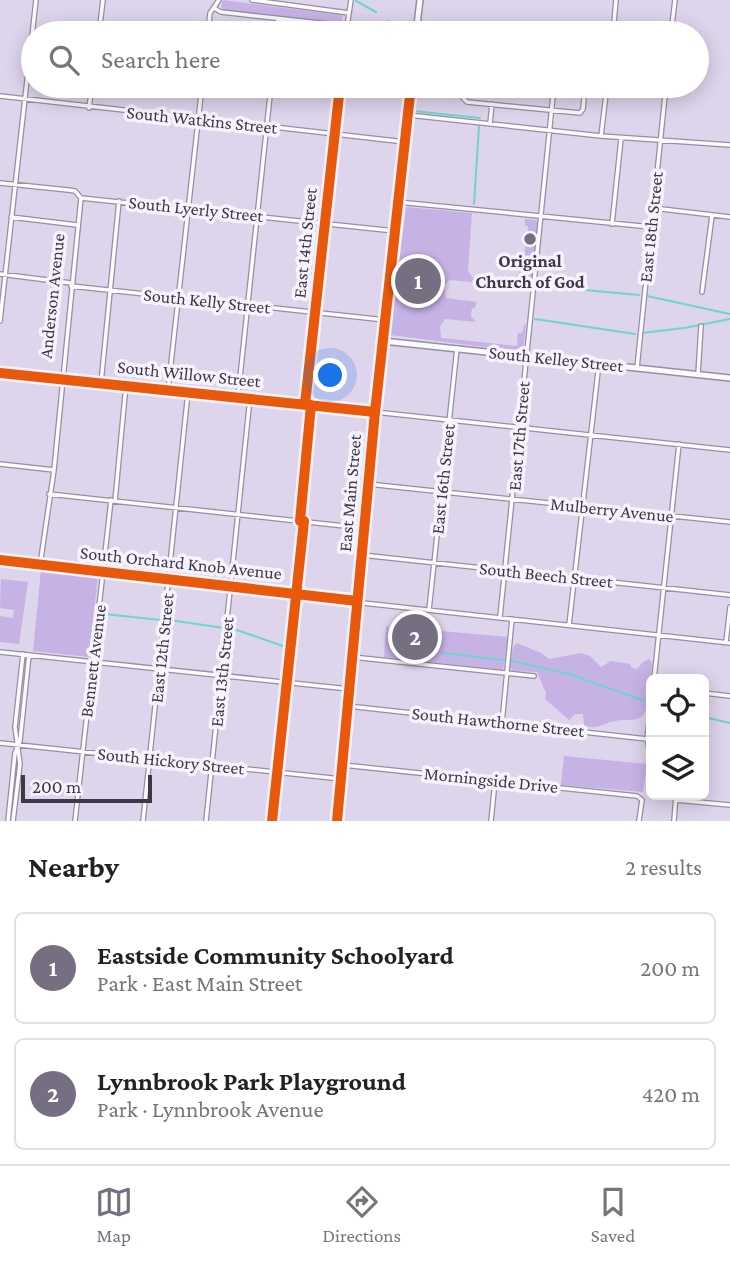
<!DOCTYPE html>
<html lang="en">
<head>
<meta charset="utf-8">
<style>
  body { margin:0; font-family:"Crimson Pro",serif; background:#f2f2f2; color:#222 }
  .controls { position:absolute; right:21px; bottom:21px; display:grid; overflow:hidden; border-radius:10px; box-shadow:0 4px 18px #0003 }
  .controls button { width:63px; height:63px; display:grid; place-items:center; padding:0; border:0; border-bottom:2px solid #e0e0e0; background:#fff; color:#222; font:35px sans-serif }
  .scale { position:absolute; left:21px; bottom:18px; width:131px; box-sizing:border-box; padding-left:7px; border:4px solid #3e3748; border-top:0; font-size:19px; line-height:24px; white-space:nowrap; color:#3e3748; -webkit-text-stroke:5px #f6f3fc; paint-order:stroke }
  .you { position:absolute; left:331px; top:376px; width:24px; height:24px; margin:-18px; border:5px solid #fff; border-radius:50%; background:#1a73e8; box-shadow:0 0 0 10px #1a73e833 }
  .badge { display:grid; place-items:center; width:46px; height:46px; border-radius:50%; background:#766e81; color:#fff; font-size:23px; font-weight:700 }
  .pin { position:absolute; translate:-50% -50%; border:4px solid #fff; box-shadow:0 2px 7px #0006 }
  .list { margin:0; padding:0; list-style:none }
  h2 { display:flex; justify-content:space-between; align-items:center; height:91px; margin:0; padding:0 28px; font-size:30px }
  h2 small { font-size:23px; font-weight:400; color:#767676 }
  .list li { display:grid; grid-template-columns:46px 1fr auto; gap:21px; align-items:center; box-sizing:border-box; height:112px; margin:0 14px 14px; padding:0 14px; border:2px solid #e0e0e0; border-radius:10px }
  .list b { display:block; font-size:26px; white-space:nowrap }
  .list p { margin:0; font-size:23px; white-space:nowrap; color:#767676 }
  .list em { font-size:23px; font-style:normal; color:#767676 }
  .icon { flex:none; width:38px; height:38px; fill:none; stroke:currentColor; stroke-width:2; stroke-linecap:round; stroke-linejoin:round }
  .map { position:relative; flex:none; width:730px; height:821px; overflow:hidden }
  .search { position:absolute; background:#fff; box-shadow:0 4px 18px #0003; left:21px; right:21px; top:21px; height:77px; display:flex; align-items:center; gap:18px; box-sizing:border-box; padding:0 24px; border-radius:38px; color:#767676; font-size:26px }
  .sheet { height:343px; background:#fff }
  nav { display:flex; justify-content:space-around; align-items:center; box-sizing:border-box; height:98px; border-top:2px solid #e0e0e0; background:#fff; font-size:19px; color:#767676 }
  nav a { display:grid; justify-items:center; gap:4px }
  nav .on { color:#766e81 }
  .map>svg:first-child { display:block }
</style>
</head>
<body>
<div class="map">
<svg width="730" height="821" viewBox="0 0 730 821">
  <rect width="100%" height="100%" fill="#ded4ec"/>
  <!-- green -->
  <path fill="#c7b2e5" d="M223,0L340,15L343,16L342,21L337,22L224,11L221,6Z
    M406,207L472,213L468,271L472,277C526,292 523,271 528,226H525V219L536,220L538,225L532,279L522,278L513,286L449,280L444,287L446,298L477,302L474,309L472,308L471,316L476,322L445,319L440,326L441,338L517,346L518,333H522L524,325L526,324L523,352L390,335Z
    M41,570L98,576L89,657L33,651Z
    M1,579L28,582L19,644L0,642V616L13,618L14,610L0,608Z
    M386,626L508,637L503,670L384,657Z
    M517,643L541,653L549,659L581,653L590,656L601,667L611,661L630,664L632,668L637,669L643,662L649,659L652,662C651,675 653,715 637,719C630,721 622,719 615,721C602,723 598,731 584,725L583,714H575L569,720L545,699L546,693L537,672L513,671L510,667L513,647Z
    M564,756L647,764L643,792L561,785Z"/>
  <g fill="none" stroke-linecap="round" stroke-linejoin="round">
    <!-- stream -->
    <path stroke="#6ed5cf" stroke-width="2" d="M356,1L376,12
      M388,21L389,29
      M416,86L414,111L480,118
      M474,204L479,126
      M540,286L639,295
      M647,296L730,314
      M535,319L635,334
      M642,333L684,328L730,319
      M104,614L161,620
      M169,620L224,628
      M231,628L286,647
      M442,653L504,660
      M511,661L569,674L648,702
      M704,717L730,723"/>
    <!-- minor casing -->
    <g stroke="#968fa1" stroke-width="6">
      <path id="minor" d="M252,0L349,13
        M214,8L221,12L347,26
        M99,33L103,0
        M208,33L210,13L219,0
        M277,33L278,19
        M346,33L351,0
        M613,33L616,0
        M671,33L675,0
        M464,86L463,98L467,102L580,113L583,109L585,86
        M0,96L405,142
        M89,108L92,86
        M408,115L601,136L730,145
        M490,123L492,104
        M601,136L607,86
        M0,183L68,190L75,191L81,198L395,231
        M398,202L651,227
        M653,208L730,217
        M11,217L77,225
        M612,224L621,139
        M0,274L71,283
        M71,286L385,320
        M702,292L712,216
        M0,321L36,0
        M637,368L666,86
        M698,374L701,326
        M101,383L119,201
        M168,390L202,86
        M238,396L271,86
        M305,404L340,86
        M375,412L730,450
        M0,464L54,470
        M368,484L730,522
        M49,494L363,528
        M115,501L126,385
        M300,521L311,405
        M362,555L730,595
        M0,560L352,600L363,603L730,643
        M40,565L54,470L81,198
        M429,610L457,348
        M500,617L554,86
        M569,625L599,363
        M726,642L730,607
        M0,652L349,689
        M352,657L534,676
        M654,679L679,444
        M704,693L730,696
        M348,706L647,739
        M651,707L647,739L651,758
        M502,723L512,619
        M0,743L341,779
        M343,765L637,796L642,800L639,821
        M676,800L730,805
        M8,821L15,753L20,741L29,655
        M13,821L20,764L15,727L23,654
        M75,821L111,500
        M143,821L188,392
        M206,821L250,398
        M272,821L304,521
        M491,821L495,781
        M674,821L676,795"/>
    </g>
    <!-- secondary casing -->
    <g stroke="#968fa1" stroke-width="8">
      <path id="secondary" d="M383,341L730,378
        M0,373L375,412"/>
    </g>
    <!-- primary casing -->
    <g stroke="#968fa1" stroke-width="8">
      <path id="primary" d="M416,33L420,0
        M337,821L375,412L411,86"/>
    </g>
    <!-- minor -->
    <use href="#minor" stroke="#faf9fc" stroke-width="3.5"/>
    <!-- secondary -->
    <use href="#secondary" stroke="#faf9fc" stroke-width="5"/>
    <!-- primary -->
    <use href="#primary" stroke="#faf9fc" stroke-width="5"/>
    <!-- cycleway casing -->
    <g stroke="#f6f3fc" stroke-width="15">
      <path id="cycleway" d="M0,373L375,412
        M305,404L340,86
        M300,521L311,405
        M0,560L357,601
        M272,821L304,521
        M337,821L375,412L411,86"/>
    </g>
    <!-- cycleway -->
    <use href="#cycleway" stroke="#e8590c" stroke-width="10"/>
  </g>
  <!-- markers -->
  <circle fill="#766e81" stroke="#f6f3fc" stroke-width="2.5" cx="530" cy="239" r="7"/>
  <g text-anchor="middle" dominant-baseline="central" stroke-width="7" stroke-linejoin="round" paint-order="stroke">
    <!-- street labels -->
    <g font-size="18" fill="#3e3748" stroke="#f6f3fc">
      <text transform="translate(202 120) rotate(6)">South Watkins Street</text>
      <text transform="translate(196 209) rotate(6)">South Lyerly Street</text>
      <text transform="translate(651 227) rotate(-84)">East 18th Street</text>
      <text transform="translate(305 243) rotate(-84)">East 14th Street</text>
      <text transform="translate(52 296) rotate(-84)">Anderson Avenue</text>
      <text transform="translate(207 301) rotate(6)">South Kelly Street</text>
      <text transform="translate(556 359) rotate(6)">South Kelley Street</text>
      <text transform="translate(189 374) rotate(6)">South Willow Street</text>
      <text transform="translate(519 436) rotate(-85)">East 17th Street</text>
      <text transform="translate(443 479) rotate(-84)">East 16th Street</text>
      <text transform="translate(350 493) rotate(-85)">East Main Street</text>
      <text transform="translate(612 510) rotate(6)">Mulberry Avenue</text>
      <text transform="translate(181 563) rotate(6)">South Orchard Knob Avenue</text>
      <text transform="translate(546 575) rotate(6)">South Beech Street</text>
      <text transform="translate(162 648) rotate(-84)">East 12th Street</text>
      <text transform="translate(93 661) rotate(-83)">Bennett Avenue</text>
      <text transform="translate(222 672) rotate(-84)">East 13th Street</text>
      <text transform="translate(498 722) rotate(6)">South Hawthorne Street</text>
      <text transform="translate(171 761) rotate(6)">South Hickory Street</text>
      <text transform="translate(491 780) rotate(6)">Morningside Drive</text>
    </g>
    <!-- poi labels -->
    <g font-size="18" font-weight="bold" fill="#3e3748" stroke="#f6f3fc">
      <text x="530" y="261">Original<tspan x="530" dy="21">Church of God</tspan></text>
    </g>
  </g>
</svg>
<div class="controls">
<button><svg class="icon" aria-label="locate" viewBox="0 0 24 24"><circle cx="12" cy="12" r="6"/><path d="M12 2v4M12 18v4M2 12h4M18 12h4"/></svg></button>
<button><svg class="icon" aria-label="layers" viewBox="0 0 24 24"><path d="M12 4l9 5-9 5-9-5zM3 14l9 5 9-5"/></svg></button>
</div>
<div class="scale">200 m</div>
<div class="you"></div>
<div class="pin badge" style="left:418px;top:281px">1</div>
<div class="pin badge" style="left:415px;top:637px">2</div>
<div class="search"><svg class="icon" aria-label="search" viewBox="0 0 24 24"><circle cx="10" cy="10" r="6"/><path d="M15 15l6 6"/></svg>Search here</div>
</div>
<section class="sheet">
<h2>Nearby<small>2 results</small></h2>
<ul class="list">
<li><span class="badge">1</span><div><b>Eastside Community Schoolyard</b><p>Park · East Main Street</p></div><em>200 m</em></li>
<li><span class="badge">2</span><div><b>Lynnbrook Park Playground</b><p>Park · Lynnbrook Avenue</p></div><em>420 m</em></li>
</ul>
</section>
<nav>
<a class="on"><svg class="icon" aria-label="map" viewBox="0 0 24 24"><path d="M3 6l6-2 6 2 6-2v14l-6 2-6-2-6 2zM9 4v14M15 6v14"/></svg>Map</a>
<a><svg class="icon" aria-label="directions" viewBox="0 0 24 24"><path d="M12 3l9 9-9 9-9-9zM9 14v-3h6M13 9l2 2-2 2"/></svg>Directions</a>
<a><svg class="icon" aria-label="saved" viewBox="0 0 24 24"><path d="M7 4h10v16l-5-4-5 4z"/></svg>Saved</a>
</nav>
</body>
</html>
